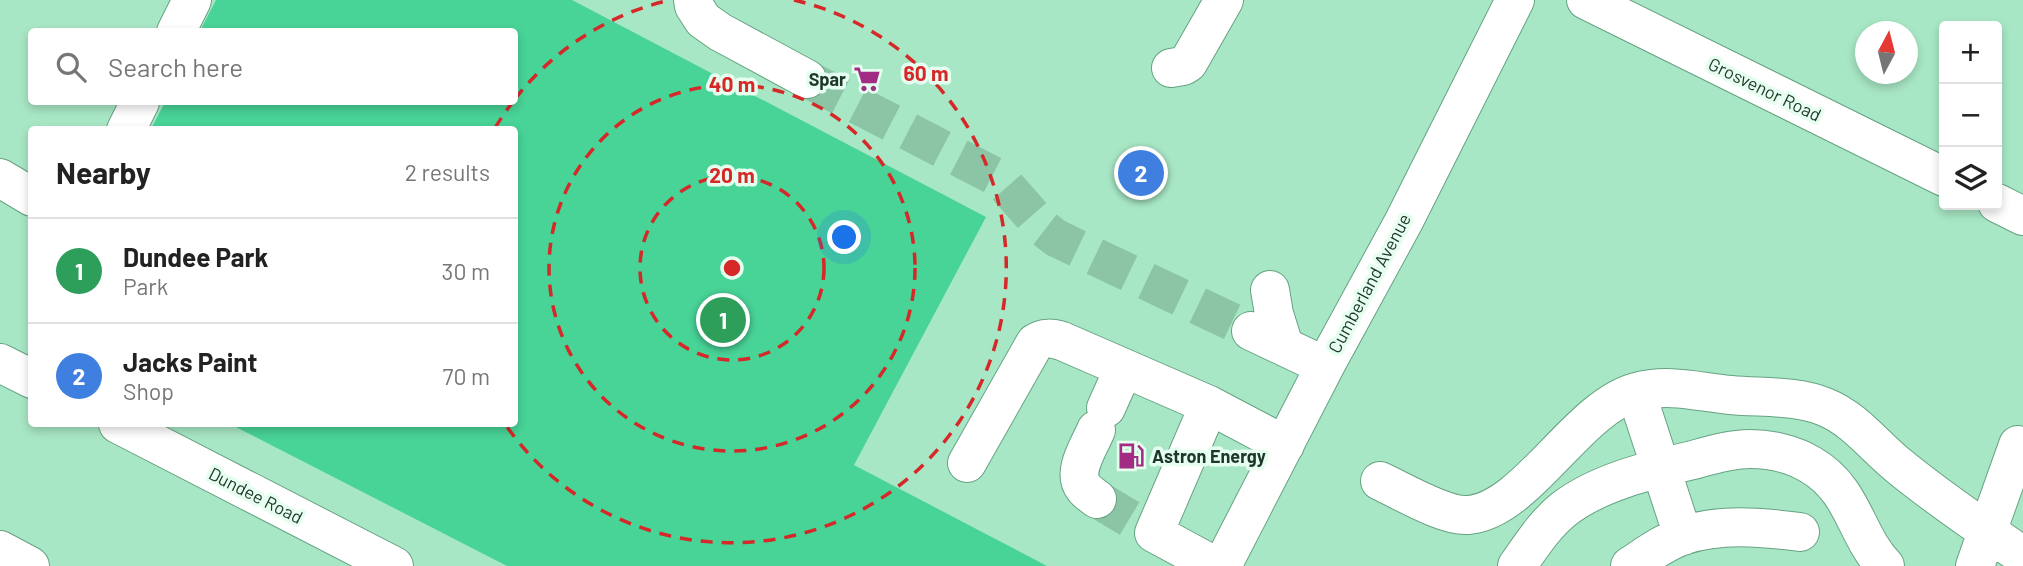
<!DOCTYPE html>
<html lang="en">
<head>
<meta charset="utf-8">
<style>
  body { margin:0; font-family:Barlow,sans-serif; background:#f2f2f2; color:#222 }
  .controls { position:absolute; right:21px; top:21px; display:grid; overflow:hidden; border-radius:7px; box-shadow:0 4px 10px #0003 }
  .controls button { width:63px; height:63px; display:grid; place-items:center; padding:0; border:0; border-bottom:2px solid #e0e0e0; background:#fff; color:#222; font:35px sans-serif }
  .compass { position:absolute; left:1855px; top:21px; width:63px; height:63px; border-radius:50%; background:#fff; box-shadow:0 4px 10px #0003; rotate:7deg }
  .you { position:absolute; left:845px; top:238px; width:24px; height:24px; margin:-18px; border:5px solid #fff; border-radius:50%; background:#1a73e8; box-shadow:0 0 0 10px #1a73e833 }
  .badge { display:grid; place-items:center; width:46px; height:46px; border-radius:50%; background:#0b8043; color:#fff; font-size:23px; font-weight:700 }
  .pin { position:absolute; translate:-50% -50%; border:4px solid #fff; box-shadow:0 2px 7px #0006 }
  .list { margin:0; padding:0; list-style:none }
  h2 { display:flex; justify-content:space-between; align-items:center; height:91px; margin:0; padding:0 28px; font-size:30px }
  h2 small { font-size:23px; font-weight:400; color:#767676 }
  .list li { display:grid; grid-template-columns:46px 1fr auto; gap:21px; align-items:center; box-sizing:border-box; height:105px; padding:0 28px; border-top:2px solid #e0e0e0 }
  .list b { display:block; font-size:26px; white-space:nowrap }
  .list p { margin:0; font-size:23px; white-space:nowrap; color:#767676 }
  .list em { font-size:23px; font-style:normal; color:#767676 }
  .icon { flex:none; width:38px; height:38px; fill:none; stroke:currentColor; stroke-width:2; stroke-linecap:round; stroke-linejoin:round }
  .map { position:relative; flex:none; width:2023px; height:566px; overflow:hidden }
  .search { position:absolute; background:#fff; box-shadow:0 4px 10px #0003; left:28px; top:28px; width:490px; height:77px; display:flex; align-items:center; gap:18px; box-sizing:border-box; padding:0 24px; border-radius:7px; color:#767676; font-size:26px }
  .panel { position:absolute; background:#fff; box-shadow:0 4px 10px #0003; left:28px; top:126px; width:490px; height:301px; border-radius:7px }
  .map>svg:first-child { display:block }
</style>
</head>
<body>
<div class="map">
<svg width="2023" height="566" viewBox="0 0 2023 566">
  <rect width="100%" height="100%" fill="#a8e7c5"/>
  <!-- green -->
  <path fill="#48d397" d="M216,0H572L986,217L854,465L1047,566H507L230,424H514V130L151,129L165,102H514V32L200,31Z"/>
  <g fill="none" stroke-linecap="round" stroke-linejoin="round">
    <!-- minor-tunnel -->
    <path stroke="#8cc4a6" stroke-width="38" stroke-dasharray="38 19" stroke-linecap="butt" d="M807,79L1000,179L1043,228L1056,238L1251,331
      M1097,499L1132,520"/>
    <!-- minor casing -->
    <g stroke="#66a383" stroke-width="40">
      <path id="minor" d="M693,0L694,6L703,20L720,32L807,79
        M1586,0L1944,177
        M176,32L192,0
        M1171,68L1183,66L1188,63L1224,0
        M126,130L140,102
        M0,178L32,197
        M1997,203L2023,216
        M1270,290L1274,314L1284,346
        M1251,331L1325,366
        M0,363L32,379
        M1636,392L1683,536
        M1106,408L1124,368
        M118,424L394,566
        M1096,430C1090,445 1071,472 1084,488C1087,492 1093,496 1097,499
        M967,463L1035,343C1044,337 1052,338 1062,341L1209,405
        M1380,481C1402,491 1445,517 1468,515C1526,511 1577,408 1636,392C1669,383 1699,392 1731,395C1761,398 1796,395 1825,407C1855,419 1875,447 1899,466C1939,499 1981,527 2023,556
        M0,550L30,566
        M1215,566L1154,533L1209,405L1285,445
        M1222,566L1325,366L1404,221L1515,0
        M1517,566C1531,546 1545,524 1564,509C1599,482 1651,470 1693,460C1711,455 1731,449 1750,449C1770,449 1793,454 1811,465C1854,490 1855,535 1885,566
        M1630,566C1647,555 1663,543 1682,536C1719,523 1761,527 1800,532
        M1975,566L2018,445"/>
    </g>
    <!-- minor -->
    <use href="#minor" stroke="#fff" stroke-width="38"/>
  </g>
  <!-- distance rings -->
  <g fill="none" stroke="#d62828" stroke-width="3.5" stroke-dasharray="12 9">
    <circle cx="732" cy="268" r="92"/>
    <circle cx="732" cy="268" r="183"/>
    <path d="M495 128A275 275 0 0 1 512 103M515 99A275 275 0 0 1 670 0M794 0A275 275 0 1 1 505 424"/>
  </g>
  <!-- icons -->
  <defs>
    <g id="supermarket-bare" transform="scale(2.1)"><path d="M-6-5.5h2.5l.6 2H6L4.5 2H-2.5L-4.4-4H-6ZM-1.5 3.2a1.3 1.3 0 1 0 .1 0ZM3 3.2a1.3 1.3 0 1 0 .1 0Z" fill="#a22b83" stroke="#e6fef0" stroke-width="2.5" paint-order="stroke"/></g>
    <g id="fuel-bare" transform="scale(2.1)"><path d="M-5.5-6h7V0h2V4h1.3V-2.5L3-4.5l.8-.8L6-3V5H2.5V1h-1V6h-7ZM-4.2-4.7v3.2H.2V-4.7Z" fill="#a22b83" stroke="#e6fef0" stroke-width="2.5" paint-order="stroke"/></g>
  </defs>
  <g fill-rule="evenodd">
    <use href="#supermarket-bare" x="867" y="79"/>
    <use href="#fuel-bare" x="1131" y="456"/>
  </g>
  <g text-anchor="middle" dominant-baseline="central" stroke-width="7" stroke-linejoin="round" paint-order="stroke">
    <!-- poi labels -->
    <g font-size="18" font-weight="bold" fill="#1e372a" stroke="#e6fef0" text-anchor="end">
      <text x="846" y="79">Spar</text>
      <text x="1152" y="456" text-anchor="start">Astron Energy</text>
    </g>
    <!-- street labels -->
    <g font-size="18" fill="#1e372a" stroke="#e6fef0">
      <text transform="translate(1765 89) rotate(26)">Grosvenor Road</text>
      <text transform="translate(1369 283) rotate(-62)">Cumberland Avenue</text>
      <text transform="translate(256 495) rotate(27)">Dundee Road</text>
    </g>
  </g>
  <circle cx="732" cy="268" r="10" fill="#d62828" stroke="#e6fef0" stroke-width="3.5"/>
  <g font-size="21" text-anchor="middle" font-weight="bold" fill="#d62828" stroke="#e6fef0" stroke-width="7" stroke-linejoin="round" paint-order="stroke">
    <text x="926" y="81">60 m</text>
    <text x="732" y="92">40 m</text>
    <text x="732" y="183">20 m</text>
  </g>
</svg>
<div class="controls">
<button>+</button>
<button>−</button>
<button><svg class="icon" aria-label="layers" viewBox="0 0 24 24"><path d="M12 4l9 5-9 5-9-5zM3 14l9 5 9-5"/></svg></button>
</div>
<svg class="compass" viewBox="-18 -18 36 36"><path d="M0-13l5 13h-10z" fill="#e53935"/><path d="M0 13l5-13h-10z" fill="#767676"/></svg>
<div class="you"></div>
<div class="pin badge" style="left:723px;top:320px;background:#2e9e5b">1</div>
<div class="pin badge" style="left:1141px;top:173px;background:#3f7fe0">2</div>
<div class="search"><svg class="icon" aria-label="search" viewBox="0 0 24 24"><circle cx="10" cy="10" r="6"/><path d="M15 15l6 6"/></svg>Search here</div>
<section class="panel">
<h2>Nearby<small>2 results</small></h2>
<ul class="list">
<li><span class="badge" style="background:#2e9e5b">1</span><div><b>Dundee Park</b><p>Park</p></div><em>30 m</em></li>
<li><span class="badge" style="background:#3f7fe0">2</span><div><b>Jacks Paint</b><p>Shop</p></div><em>70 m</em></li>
</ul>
</section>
</div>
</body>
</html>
